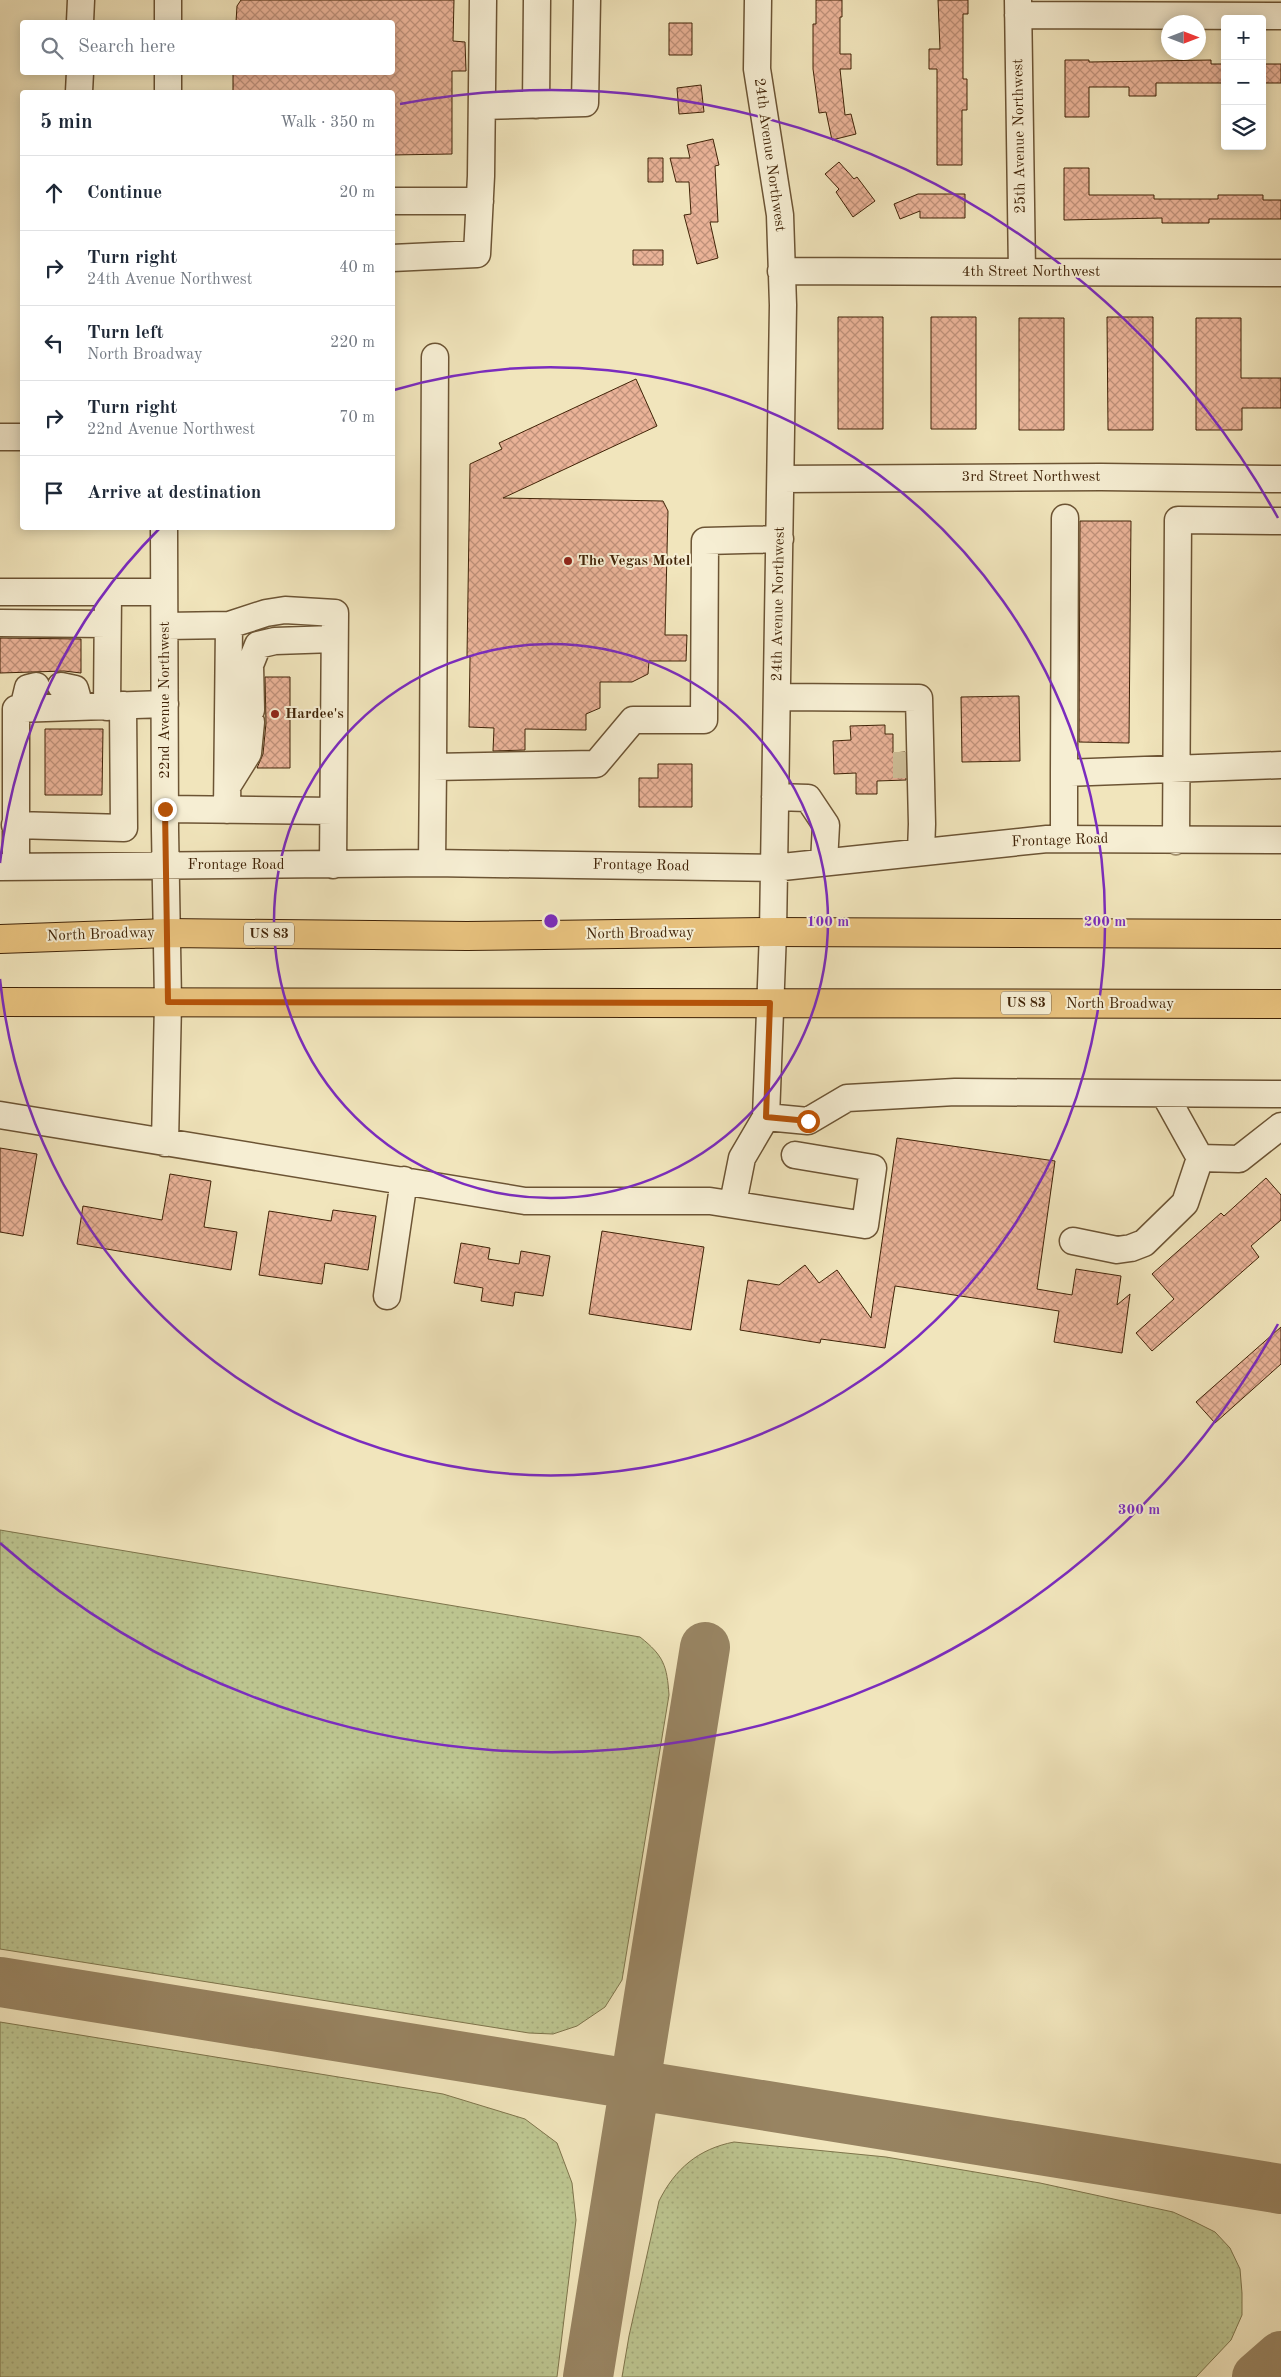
<!DOCTYPE html>
<html lang="en">
<head>
<meta charset="utf-8">
<style>
  body { margin:0; font-family:"Old Standard TT",serif; background:#f2f2f3; color:#1f2937 }
  .controls { position:absolute; right:15px; top:15px; display:grid; overflow:hidden; border-radius:5px; box-shadow:0 2px 12px #0003 }
  .controls button { width:45px; height:45px; display:grid; place-items:center; padding:0; border:0; border-bottom:1px solid #e0e1e3; background:#fff; color:#1f2937; font:25px sans-serif }
  .compass { position:absolute; left:1161px; top:15px; width:45px; height:45px; border-radius:50%; background:#fff; box-shadow:0 2px 12px #0003; rotate:90deg }
  .stop { position:absolute; width:15px; height:15px; margin:-11px; border:4px solid #b45309; border-radius:50%; background:#fff }
  .stop.end { background:#b45309; border-color:#fff; box-shadow:0 1px 5px #0008 }
  .list { margin:0; padding:0; list-style:none }
  h2 { display:flex; justify-content:space-between; align-items:center; height:65px; margin:0; padding:0 20px; font-size:21px }
  h2 small { font-size:16px; font-weight:400; color:#747a83 }
  .list li { display:grid; grid-template-columns:32px 1fr auto; gap:15px; align-items:center; box-sizing:border-box; height:75px; padding:0 20px; border-top:1px solid #e0e1e3 }
  .list b { display:block; font-size:19px; white-space:nowrap }
  .list p { margin:0; font-size:16px; white-space:nowrap; color:#747a83 }
  .list em { font-size:16px; font-style:normal; color:#747a83 }
  .icon { flex:none; width:28px; height:28px; fill:none; stroke:currentColor; stroke-width:2; stroke-linecap:round; stroke-linejoin:round }
  .map { position:relative; flex:none; width:1281px; height:2377px; overflow:hidden }
  .search { position:absolute; background:#fff; box-shadow:0 2px 12px #0003; left:20px; top:20px; width:375px; height:55px; display:flex; align-items:center; gap:12px; box-sizing:border-box; padding:0 18px; border-radius:5px; color:#747a83; font-size:19px }
  .panel { position:absolute; background:#fff; box-shadow:0 2px 12px #0003; left:20px; top:90px; width:375px; height:440px; border-radius:5px }
  .map>svg:first-child { display:block }
</style>
</head>
<body>
<div class="map">
<svg width="1281" height="2377" viewBox="0 0 1281 2377">
  <defs>
    <pattern id="grass-dots" width="8" height="8" patternUnits="userSpaceOnUse" patternTransform="scale(1.25)"><rect width="8" height="8" fill="#bcc48f"/><path d="M2 2h.1M6 6h.1" fill="none" stroke="#a3a87a" stroke-width="1.8" stroke-linecap="round"/></pattern>
    <pattern id="building-cross-hatch" width="8" height="8" patternUnits="userSpaceOnUse" patternTransform="scale(1.25)"><rect width="8" height="8" fill="#eab398"/><path d="M0 0l8 8M0 8l8-8" fill="none" stroke="#bf917a"/></pattern>
  </defs>
  <rect width="100%" height="100%" fill="#f1e5bc"/>
  <filter id="stains"><feTurbulence type="fractalNoise" baseFrequency=".004" numOctaves="4"/><feColorMatrix values="0 0 0 0 .2 0 0 0 0 .09 0 0 0 0 .02 0 0 0 .5 -.17"/></filter>
  <radialGradient id="worn" r=".72"><stop offset=".6" stop-color="#630" stop-opacity="0"/><stop offset="1" stop-color="#630" stop-opacity=".3"/></radialGradient>
  <!-- grass -->
  <path fill="url(#grass-dots)" stroke="#7e744b" d="M0,1530L640,1637C664,1656 667,1666 669,1695L622,1980L605,2007L577,2026L553,2034L529,2033L0,1949Z
    M0,2022L443,2094L525,2119L557,2143L572,2183L576,2220L557,2377H0Z
    M734,2142L886,2157L1040,2183L1173,2212L1195,2222L1215,2232L1230,2248L1240,2269L1242,2293V2315L1231,2340L1196,2377H622L629,2336L659,2201C675,2169 698,2149 734,2142Z"/>
  <g fill="none" stroke-linecap="round" stroke-linejoin="round">
    <!-- taxiway -->
    <path stroke="#988462" stroke-width="50" d="M0,1982L1281,2189
      M588,2377L705,1647
      M1257,2377L1281,2356"/>
  </g>
  <!-- building -->
  <path fill="url(#building-cross-hatch)" stroke="#402307" d="M241,0H454L453,41L465,42L466,71H452V154L392,155V92H233V74L245,72H392V22H236L237,6Z
    M816,0H842V17H840V54H851V69H840L845,115L851,114L856,134L832,140L826,112L819,113L813,69V24H816Z
    M938,0H968V14H963V79H967V110H962V165H937V69H929V49H940Z
    M669,23H692V55H669Z
    M1065,60H1089V62L1211,60V64H1225V83H1156V96H1129V87H1089V117H1065Z
    M1262,64H1281V83H1262Z
    M701,85L704,112L679,114L677,88Z
    M713,139L719,165L715,166L718,222H710L718,258L697,264L684,215L691,214L689,182H676L670,158H690L687,145Z
    M648,158H663V182H648Z
    M839,162L854,179L857,177L875,201L853,217L836,192L839,189L825,174Z
    M1064,168H1089V195H1154V199H1218V195H1263V200H1281V219H1209V223H1162V218L1064,220Z
    M918,194H965V218H920V211L900,219L894,204Z
    M633,250H663V265H633Z
    M838,317H883V429H838Z
    M931,317H976V429H931Z
    M1107,317H1153V430H1108Z
    M1019,318H1064V430H1019Z
    M1196,318H1241V378H1281V408H1242V430H1196Z
    M636,379L657,426L503,498L663,501L668,511L665,635H687L686,661H649L648,674L632,682H600V708L586,714V730L525,729V750L493,751L494,728L469,727L470,657L467,656L470,464L502,449L499,443Z
    M1080,521H1131L1129,743L1079,742Z
    M0,638L81,639V673L64,671L0,673Z
    M265,677H290V768H257L263,754L266,723Z
    M1019,696L1020,761L962,762L961,697Z
    M885,725V734H893V753L905,752L906,780L877,781V794H856V773L834,774L833,741L851,740L850,726Z
    M45,729H103L102,795H45Z
    M658,764H692V807H639V778H658Z
    M897,1138L1055,1161L1037,1289L1072,1295L1076,1269L1121,1276L1117,1305L1130,1294L1122,1353L1054,1342L1059,1311L895,1286L885,1348L821,1339L820,1343L740,1330L748,1280L779,1285L805,1265L819,1283L837,1270L871,1318Z
    M0,1148L37,1154L23,1236L0,1232Z
    M170,1174L211,1181L204,1227L237,1232L231,1270L77,1244L83,1206L162,1220Z
    M1266,1178L1281,1195V1220L1251,1246L1259,1257L1152,1351L1136,1333L1174,1299L1152,1274L1221,1213L1224,1216Z
    M333,1210L376,1216L368,1270L325,1263L322,1284L259,1275L269,1211L331,1221Z
    M602,1231L704,1247L691,1330L589,1314Z
    M461,1243L490,1248L488,1259L519,1264L521,1251L550,1256L543,1296L515,1292L513,1306L481,1301L483,1288L454,1283Z
    M1281,1327V1364L1215,1423L1196,1402Z"/>
  <g fill="none" stroke-linecap="round" stroke-linejoin="round">
    <!-- minor-tunnel -->
    <path stroke="#cebe98" stroke-width="26" stroke-dasharray="26 13" stroke-linecap="butt" d="M906,752V780"/>
    <!-- minor casing -->
    <g stroke="#6c5434" stroke-width="29">
      <path id="minor" d="M168,0V22
        M1018,0L1022,272
        M1018,15L1281,16
        M80,22L81,0
        M168,72V92
        M79,92L80,72
        M536,105L537,0
        M482,106L585,103L587,0
        M392,201H480
        M392,258L477,254L481,176L483,0
        M781,271L1281,273
        M0,437H22
        M781,479L1101,477L1281,479
        M1065,518L1064,773L1281,765
        M164,528L165,830L168,1002L165,1143
        M0,592H163
        M0,623L107,624
        M165,626L229,625L266,613L285,610L335,613L333,865
        M61,686L75,689L80,707
        M777,697L919,698L922,824L921,852
        M107,707L108,594
        M23,709L28,688L36,686
        M251,710L250,665L258,645L275,641L334,639
        M433,767L435,357
        M1064,773V839
        M228,785L248,753L251,722
        M775,797L808,798L826,825L824,862
        M165,809L333,811
        M227,810L229,625
        M15,825L124,828L123,705
        M1176,841L1178,520L1281,521
        M432,863L433,767L596,764L633,720H704L705,541L780,539
        M0,867L432,863L773,868L1047,839L1281,840
        M16,867V709L165,704
        M0,1115L525,1201H710L865,1225L873,1168L795,1155
        M766,1117L808,1121L847,1098L955,1092L1281,1094
        M1200,1158L1239,1159L1281,1126
        M733,1203L742,1158L766,1117L773,932L783,305L780,215L757,69L758,0
        M1073,1241L1117,1250L1131,1248L1144,1243L1185,1203L1200,1158L1165,1095
        M387,1296L404,1180"/>
    </g>
    <!-- major casing -->
    <g stroke="#402307" stroke-width="30">
      <path id="major" d="M0,939L168,933L467,936L773,932L1281,934
        M0,1002L1281,1004"/>
    </g>
    <!-- minor -->
    <use href="#minor" stroke="#f6eed3" stroke-width="26"/>
    <!-- major -->
    <use href="#major" stroke="#e8c27e" stroke-width="28"/>
  </g>
  <g fill="none" stroke-linecap="round" stroke-linejoin="round">
    <!-- route -->
    <path stroke="#b45309" stroke-width="6" d="M165,809L168,1002L770,1003L766,1117L808,1121"/>
  </g>
  <!-- distance rings -->
  <g fill="none" stroke="#7b2cbf" stroke-width="2.5">
    <circle cx="551" cy="921" r="277"/>
    <path d="M0 863A554 554 0 0 1 159 529M394 390A554 554 0 1 1 0 979"/>
    <path d="M1278 1324A831 831 0 0 1 0 1543M400 104A831 831 0 0 1 1278 518"/>
  </g>
  <!-- markers -->
  <g fill="#8f2418" stroke="#f6eed3" stroke-width="2">
    <circle cx="568" cy="561" r="5"/>
    <circle cx="275" cy="714" r="5"/>
  </g>
  <g text-anchor="middle" dominant-baseline="central" stroke-width="4" stroke-linejoin="round" paint-order="stroke">
    <!-- shield labels -->
    <g fill="#f6eed3" stroke="#776044" stroke-width="1">
      <rect x="244" y="922.5" width="50" height="23" rx="4"/>
      <rect x="1001" y="991.5" width="50" height="23" rx="4"/>
    </g>
    <g font-size="14" font-weight="bold" fill="#402307">
      <text x="269" y="934">US 83</text>
      <text x="1026" y="1003">US 83</text>
    </g>
    <!-- street labels -->
    <g font-size="15" fill="#402307" stroke="#f6eed3">
      <text transform="translate(1020 136) rotate(-91)">25th Avenue Northwest</text>
      <text transform="translate(769 155) rotate(82)">24th Avenue Northwest</text>
      <text x="1031" y="272">4th Street Northwest</text>
      <text x="1031" y="477">3rd Street Northwest</text>
      <text transform="translate(779 604) rotate(-89)">24th Avenue Northwest</text>
      <text transform="translate(165 700) rotate(-90)">22nd Avenue Northwest</text>
      <text transform="translate(1060 841) rotate(-2)">Frontage Road</text>
      <text x="236" y="865">Frontage Road</text>
      <text transform="translate(641 866) rotate(1)">Frontage Road</text>
      <text transform="translate(640 934) rotate(-1)">North Broadway</text>
      <text transform="translate(101 935) rotate(-2)">North Broadway</text>
      <text x="1120" y="1004">North Broadway</text>
    </g>
    <!-- poi labels -->
    <g font-size="15" font-weight="bold" fill="#402307" stroke="#f6eed3" text-anchor="start">
      <text x="578" y="561">The Vegas Motel</text>
      <text x="285" y="714">Hardee's</text>
    </g>
  </g>
  <circle cx="551" cy="921" r="8" fill="#7b2cbf" stroke="#f6eed3" stroke-width="2.5"/>
  <g font-size="15" text-anchor="middle" font-weight="bold" fill="#7b2cbf" stroke="#f6eed3" stroke-width="4" stroke-linejoin="round" paint-order="stroke">
    <text x="828" y="926">100 m</text>
    <text x="1105" y="926">200 m</text>
    <text x="1139" y="1514">300 m</text>
  </g>
  <rect width="100%" height="100%" filter="url(#stains)"/>
  <rect width="100%" height="100%" fill="url(#worn)"/>
</svg>
<div class="controls">
<button>+</button>
<button>−</button>
<button><svg class="icon" aria-label="layers" viewBox="0 0 24 24"><path d="M12 4l9 5-9 5-9-5zM3 14l9 5 9-5"/></svg></button>
</div>
<svg class="compass" viewBox="-18 -18 36 36"><path d="M0-13l5 13h-10z" fill="#e53935"/><path d="M0 13l5-13h-10z" fill="#747a83"/></svg>
<div class="stop" style="left:808px;top:1121px"></div>
<div class="stop end" style="left:165px;top:809px"></div>
<div class="search"><svg class="icon" aria-label="search" viewBox="0 0 24 24"><circle cx="10" cy="10" r="6"/><path d="M15 15l6 6"/></svg>Search here</div>
<section class="panel">
<h2>5 min<small>Walk · 350 m</small></h2>
<ul class="list">
<li><svg class="icon" aria-label="ahead" viewBox="0 0 24 24"><path d="M12 20V5M6 11l6-6 6 6"/></svg><div><b>Continue</b></div><em>20 m</em></li>
<li><svg class="icon" aria-label="right" viewBox="0 0 24 24"><path d="M7 20v-9h11M14 6l5 5-5 5"/></svg><div><b>Turn right</b><p>24th Avenue Northwest</p></div><em>40 m</em></li>
<li><svg class="icon" aria-label="left" viewBox="0 0 24 24"><path d="M17 20v-9H6M10 6l-5 5 5 5"/></svg><div><b>Turn left</b><p>North Broadway</p></div><em>220 m</em></li>
<li><svg class="icon" aria-label="right" viewBox="0 0 24 24"><path d="M7 20v-9h11M14 6l5 5-5 5"/></svg><div><b>Turn right</b><p>22nd Avenue Northwest</p></div><em>70 m</em></li>
<li><svg class="icon" aria-label="arrive" viewBox="0 0 24 24"><path d="M6 21V4h12l-3 4 3 4H6"/></svg><div><b>Arrive at destination</b></div></li>
</ul>
</section>
</div>
</body>
</html>
